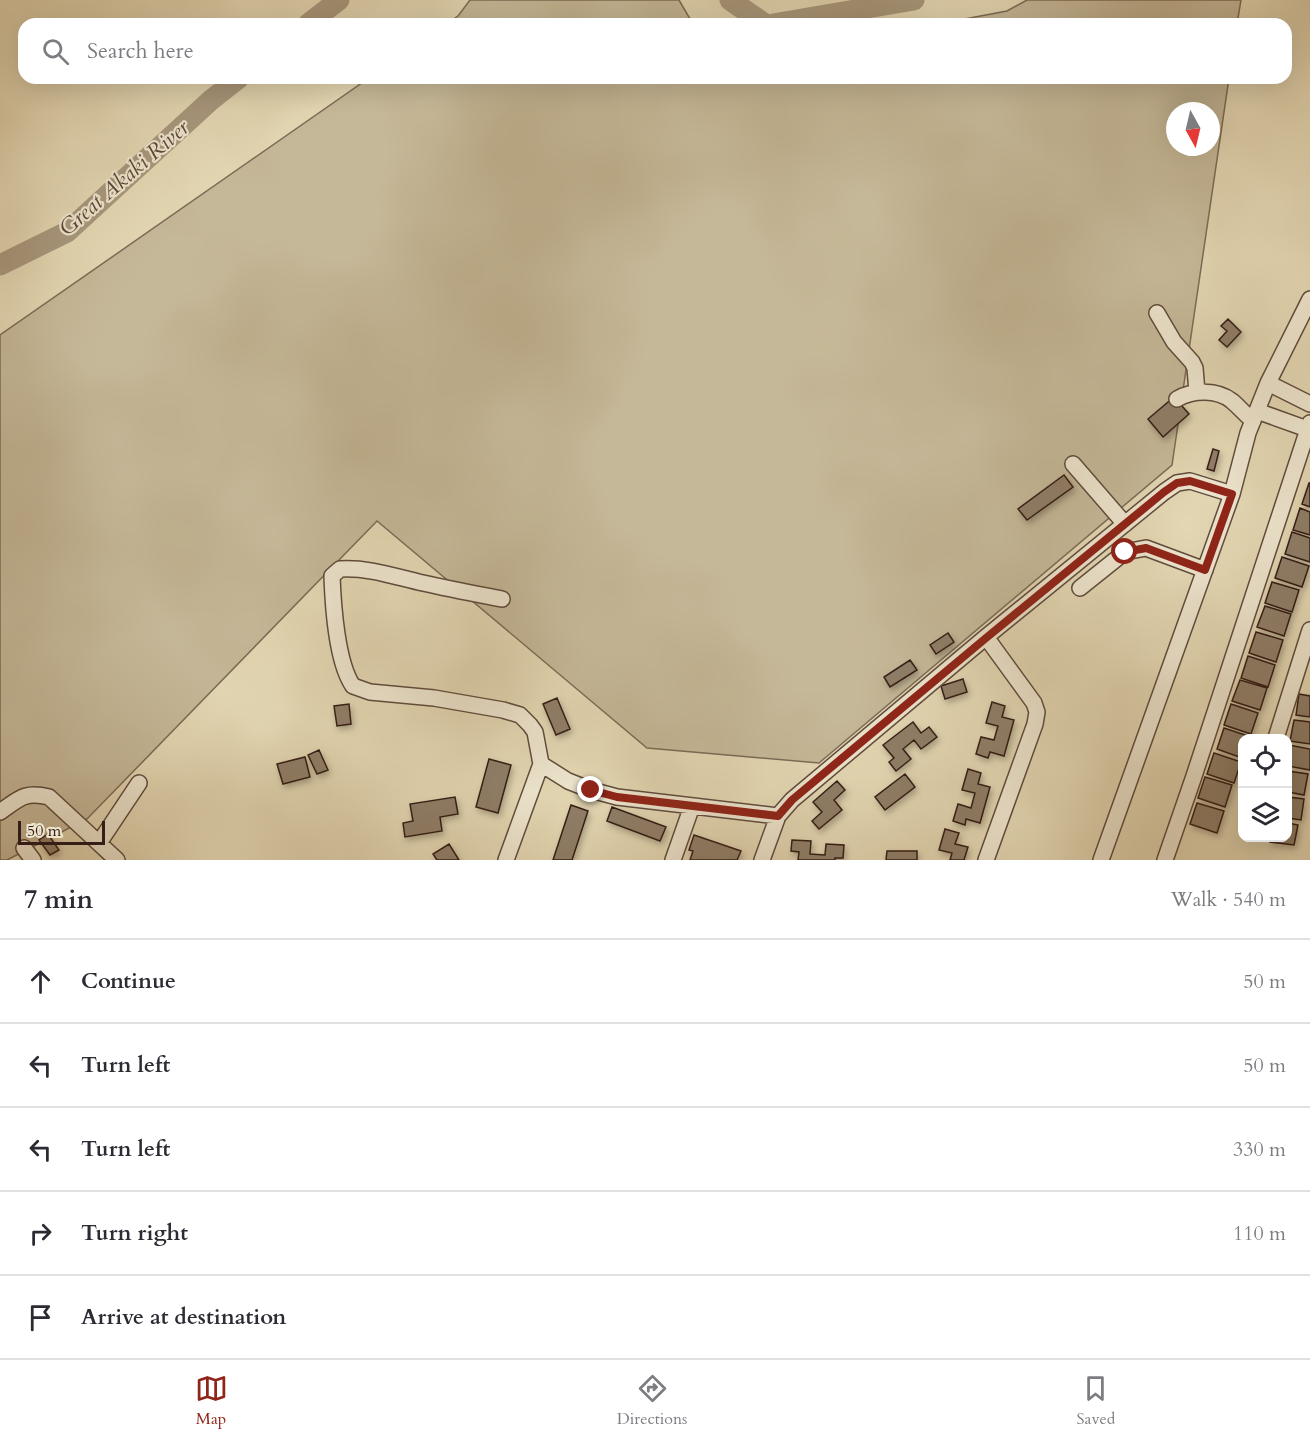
<!DOCTYPE html>
<html lang="en">
<head>
<meta charset="utf-8">
<style>
  body { margin:0; font-family:Cardo,serif; background:#f2f2f3; color:#2b2b33 }
  .controls { position:absolute; right:18px; bottom:18px; display:grid; overflow:hidden; border-radius:12px; box-shadow:0 6px 24px #0002 }
  .controls button { width:54px; height:54px; display:grid; place-items:center; padding:0; border:0; border-bottom:2px solid #e1e1e2; background:#fff; color:#2b2b33; font:30px sans-serif }
  .compass { position:absolute; left:1166px; top:102px; width:54px; height:54px; border-radius:50%; background:#fff; box-shadow:0 6px 24px #0002; rotate:172deg }
  .scale { position:absolute; left:18px; bottom:15px; width:87px; box-sizing:border-box; padding-left:6px; border:3px solid #351e16; border-top:0; font-size:16px; line-height:21px; white-space:nowrap; color:#351e16; -webkit-text-stroke:4px #ede5ce; paint-order:stroke }
  .stop { position:absolute; width:18px; height:18px; margin:-14px; border:4px solid #8f2418; border-radius:50%; background:#fff }
  .stop.end { background:#8f2418; border-color:#fff; box-shadow:0 2px 6px #0008 }
  .list { margin:0; padding:0; list-style:none }
  h2 { display:flex; justify-content:space-between; align-items:center; height:78px; margin:0; padding:0 24px; font-size:26px }
  h2 small { font-size:20px; font-weight:400; color:#7c7c81 }
  .list li { display:grid; grid-template-columns:39px 1fr auto; gap:18px; align-items:center; box-sizing:border-box; height:84px; padding:0 24px; border-top:2px solid #e1e1e2 }
  .list b { display:block; font-size:22px; white-space:nowrap }
  .list em { font-size:20px; font-style:normal; color:#7c7c81 }
  .icon { flex:none; width:33px; height:33px; fill:none; stroke:currentColor; stroke-width:2; stroke-linecap:round; stroke-linejoin:round }
  .map { position:relative; flex:none; width:1310px; height:860px; overflow:hidden }
  .search { position:absolute; background:#fff; box-shadow:0 6px 24px #0002; left:18px; right:18px; top:18px; height:66px; display:flex; align-items:center; gap:15px; box-sizing:border-box; padding:0 21px; border-radius:18px; color:#7c7c81; font-size:22px }
  .sheet { height:498px; background:#fff }
  nav { display:flex; justify-content:space-around; align-items:center; box-sizing:border-box; height:84px; border-top:2px solid #e1e1e2; background:#fff; font-size:16px; color:#7c7c81 }
  nav a { display:grid; justify-items:center; gap:3px }
  nav .on { color:#8f2418 }
  .map>svg:first-child { display:block }
</style>
</head>
<body>
<div class="map">
<svg width="1310" height="860" viewBox="0 0 1310 860">
  <defs>
    <filter id="shadow"><feDropShadow dx="2" dy="3.5" stdDeviation="3" flood-color="#0004"/></filter>
  </defs>
  <rect width="100%" height="100%" fill="#e3d7b3"/>
  <filter id="stains"><feTurbulence type="fractalNoise" baseFrequency=".00333" numOctaves="4"/><feColorMatrix values="0 0 0 0 .2 0 0 0 0 .09 0 0 0 0 .02 0 0 0 .5 -.17"/></filter>
  <radialGradient id="worn" r=".72"><stop offset=".6" stop-color="#630" stop-opacity="0"/><stop offset="1" stop-color="#630" stop-opacity=".3"/></radialGradient>
  <!-- green -->
  <path fill="#c5b898" stroke="#7d6b57" stroke-width="1.5" fill-rule="evenodd" d="M470,0H679L693,24H446L458,16Z
    M1027,0H1241L1237,24H938L1007,11Z
    M369,78H1229L1172,465L819,763L647,748L377,521L87,819L7,860H0V335ZM1175,111H1211V147H1175Z"/>
  <g fill="none" stroke-linecap="round" stroke-linejoin="round">
    <!-- river -->
    <path stroke="#a8987e" stroke-width="21" d="M730,0L765,24
      M308,24L339,0
      M773,24L914,0
      M0,265L67,232L211,100L239,78"/>
  </g>
  <!-- building -->
  <path fill="#8f7e68" stroke="#351e16" stroke-width="1.5" filter="url(#shadow)" d="M1228,319L1241,332L1227,347L1219,340L1227,331L1221,326Z
    M1174,397L1189,414L1163,437L1148,419Z
    M1213,449L1219,451L1214,471L1207,469Z
    M1064,475L1073,487L1027,520L1018,509Z
    M1309,483H1310V507L1302,504Z
    M1300,508L1310,512V535L1293,530Z
    M1292,532L1310,538V562L1285,554Z
    M1282,557L1309,566L1302,587L1275,578Z
    M1272,582L1299,590L1292,612L1265,603Z
    M1265,606L1291,614L1284,636L1257,627Z
    M1256,632L1283,640L1276,662L1249,653Z
    M948,633L954,642L936,654L930,645Z
    M1248,656L1275,665L1268,687L1241,678Z
    M910,660L917,670L890,687L884,677Z
    M963,679L967,692L945,699L941,686Z
    M1240,680L1267,688L1260,710L1232,701Z
    M1299,694L1310,696V717L1296,715Z
    M557,698L570,729L556,735L543,704Z
    M992,702L1005,706L1002,717L1014,720L1004,756L990,752L988,758L976,754L981,737L994,740L998,726L986,723Z
    M349,704L351,724L337,726L334,706Z
    M1231,704L1258,713L1251,734L1224,725Z
    M1294,720L1310,722V744L1290,741Z
    M913,722L921,733L929,727L937,737L921,749L914,740L903,749L911,759L896,771L889,762L894,758L883,745Z
    M1224,728L1251,737L1250,738H1242V758L1217,749Z
    M1289,745L1310,749V770L1288,766Z
    M319,750L328,770L317,774L308,755Z
    M1214,753L1241,762L1234,783L1207,774Z
    M305,757L310,777L283,784L277,764Z
    M489,759L511,765L498,813L476,807Z
    M968,769L981,773L978,784L990,787L980,823L966,819L965,825L953,821L958,804L971,808L975,793L962,790Z
    M1288,771L1308,774L1304,795L1288,792Z
    M905,774L915,787L885,810L875,797Z
    M1205,777L1232,785L1225,807L1198,798Z
    M837,781L845,790L834,800L842,810L819,829L812,821L822,812L813,802Z
    M455,797L458,814L440,817L442,831L405,837L403,823L413,821L410,804Z
    M1288,797L1304,799L1301,820L1288,818Z
    M1197,803L1224,811L1217,833L1190,824Z
    M571,805L588,811L572,860H553Z
    M612,807L666,827L660,841L607,821Z
    M1288,823L1298,825L1294,845L1270,842L1271,838H1288Z
    M945,829L959,833L955,844L968,847L964,860H950L952,853L939,850Z
    M48,834L59,850L50,855L39,840Z
    M694,835L741,851L737,860H690L693,851L689,850Z
    M792,840L811,841L810,854L825,855L826,844L844,845L843,858H835V860H798L799,852L791,851Z
    M449,844L459,860H437L433,854Z
    M887,851H917V860H886Z"/>
  <g fill="none" stroke-linecap="round" stroke-linejoin="round">
    <!-- minor casing -->
    <g stroke="#604c3d" stroke-width="18">
      <path id="minor" d="M1157,313L1174,342L1192,362L1195,368L1197,392
        M1268,383L1310,404
        M1177,399C1193,390 1217,389 1232,401C1239,407 1246,415 1253,421
        M1257,411L1310,430
        M1073,464L1125,524
        M1080,588L1125,552L1146,548L1205,570
        M502,599C476,594 449,589 423,583C396,577 368,567 340,569L332,576C333,605 337,663 353,686L370,692L434,698L503,710L520,715L530,725L535,732L541,764L506,860
        M986,637L1034,703L1037,712L1035,724L986,860
        M1276,738L1310,630
        M541,764L568,781L591,790L617,797L778,816
        M0,812C19,799 24,791 49,797L117,860
        M99,843L139,783
        M24,848L33,860
        M673,860L692,806
        M762,860L778,816L792,800L986,637L1164,492L1177,483L1190,481L1232,494
        M1101,860L1232,494L1248,433L1268,383L1310,299
        M1165,860L1193,779L1310,423"/>
    </g>
    <!-- minor -->
    <use href="#minor" stroke="#ede5ce" stroke-width="15"/>
  </g>
  <g fill="none" stroke-linecap="round" stroke-linejoin="round">
    <!-- route -->
    <path stroke="#8f2418" stroke-width="8" d="M591,790L617,797L778,816L792,800L986,638L1164,492L1177,483L1190,481L1232,494L1205,570L1146,548L1125,552"/>
  </g>
  <g text-anchor="middle" dominant-baseline="central" stroke-width="4.5" stroke-linejoin="round" paint-order="stroke">
    <!-- water labels -->
    <g font-size="22" font-style="italic" fill="#5d493a" stroke="#ede5ce">
      <text transform="translate(124 178) rotate(-41)">Great Akaki River</text>
    </g>
  </g>
  <rect width="100%" height="100%" filter="url(#stains)"/>
  <rect width="100%" height="100%" fill="url(#worn)"/>
</svg>
<div class="controls">
<button><svg class="icon" aria-label="locate" viewBox="0 0 24 24"><circle cx="12" cy="12" r="6"/><path d="M12 2v4M12 18v4M2 12h4M18 12h4"/></svg></button>
<button><svg class="icon" aria-label="layers" viewBox="0 0 24 24"><path d="M12 4l9 5-9 5-9-5zM3 14l9 5 9-5"/></svg></button>
</div>
<svg class="compass" viewBox="-18 -18 36 36"><path d="M0-13l5 13h-10z" fill="#e53935"/><path d="M0 13l5-13h-10z" fill="#7c7c81"/></svg>
<div class="scale">50 m</div>
<div class="stop" style="left:1125px;top:552px"></div>
<div class="stop end" style="left:591px;top:790px"></div>
<div class="search"><svg class="icon" aria-label="search" viewBox="0 0 24 24"><circle cx="10" cy="10" r="6"/><path d="M15 15l6 6"/></svg>Search here</div>
</div>
<section class="sheet">
<h2>7 min<small>Walk · 540 m</small></h2>
<ul class="list">
<li><svg class="icon" aria-label="ahead" viewBox="0 0 24 24"><path d="M12 20V5M6 11l6-6 6 6"/></svg><div><b>Continue</b></div><em>50 m</em></li>
<li><svg class="icon" aria-label="left" viewBox="0 0 24 24"><path d="M17 20v-9H6M10 6l-5 5 5 5"/></svg><div><b>Turn left</b></div><em>50 m</em></li>
<li><svg class="icon" aria-label="left" viewBox="0 0 24 24"><path d="M17 20v-9H6M10 6l-5 5 5 5"/></svg><div><b>Turn left</b></div><em>330 m</em></li>
<li><svg class="icon" aria-label="right" viewBox="0 0 24 24"><path d="M7 20v-9h11M14 6l5 5-5 5"/></svg><div><b>Turn right</b></div><em>110 m</em></li>
<li><svg class="icon" aria-label="arrive" viewBox="0 0 24 24"><path d="M6 21V4h12l-3 4 3 4H6"/></svg><div><b>Arrive at destination</b></div></li>
</ul>
</section>
<nav>
<a class="on"><svg class="icon" aria-label="map" viewBox="0 0 24 24"><path d="M3 6l6-2 6 2 6-2v14l-6 2-6-2-6 2zM9 4v14M15 6v14"/></svg>Map</a>
<a><svg class="icon" aria-label="directions" viewBox="0 0 24 24"><path d="M12 3l9 9-9 9-9-9zM9 14v-3h6M13 9l2 2-2 2"/></svg>Directions</a>
<a><svg class="icon" aria-label="saved" viewBox="0 0 24 24"><path d="M7 4h10v16l-5-4-5 4z"/></svg>Saved</a>
</nav>
</body>
</html>
